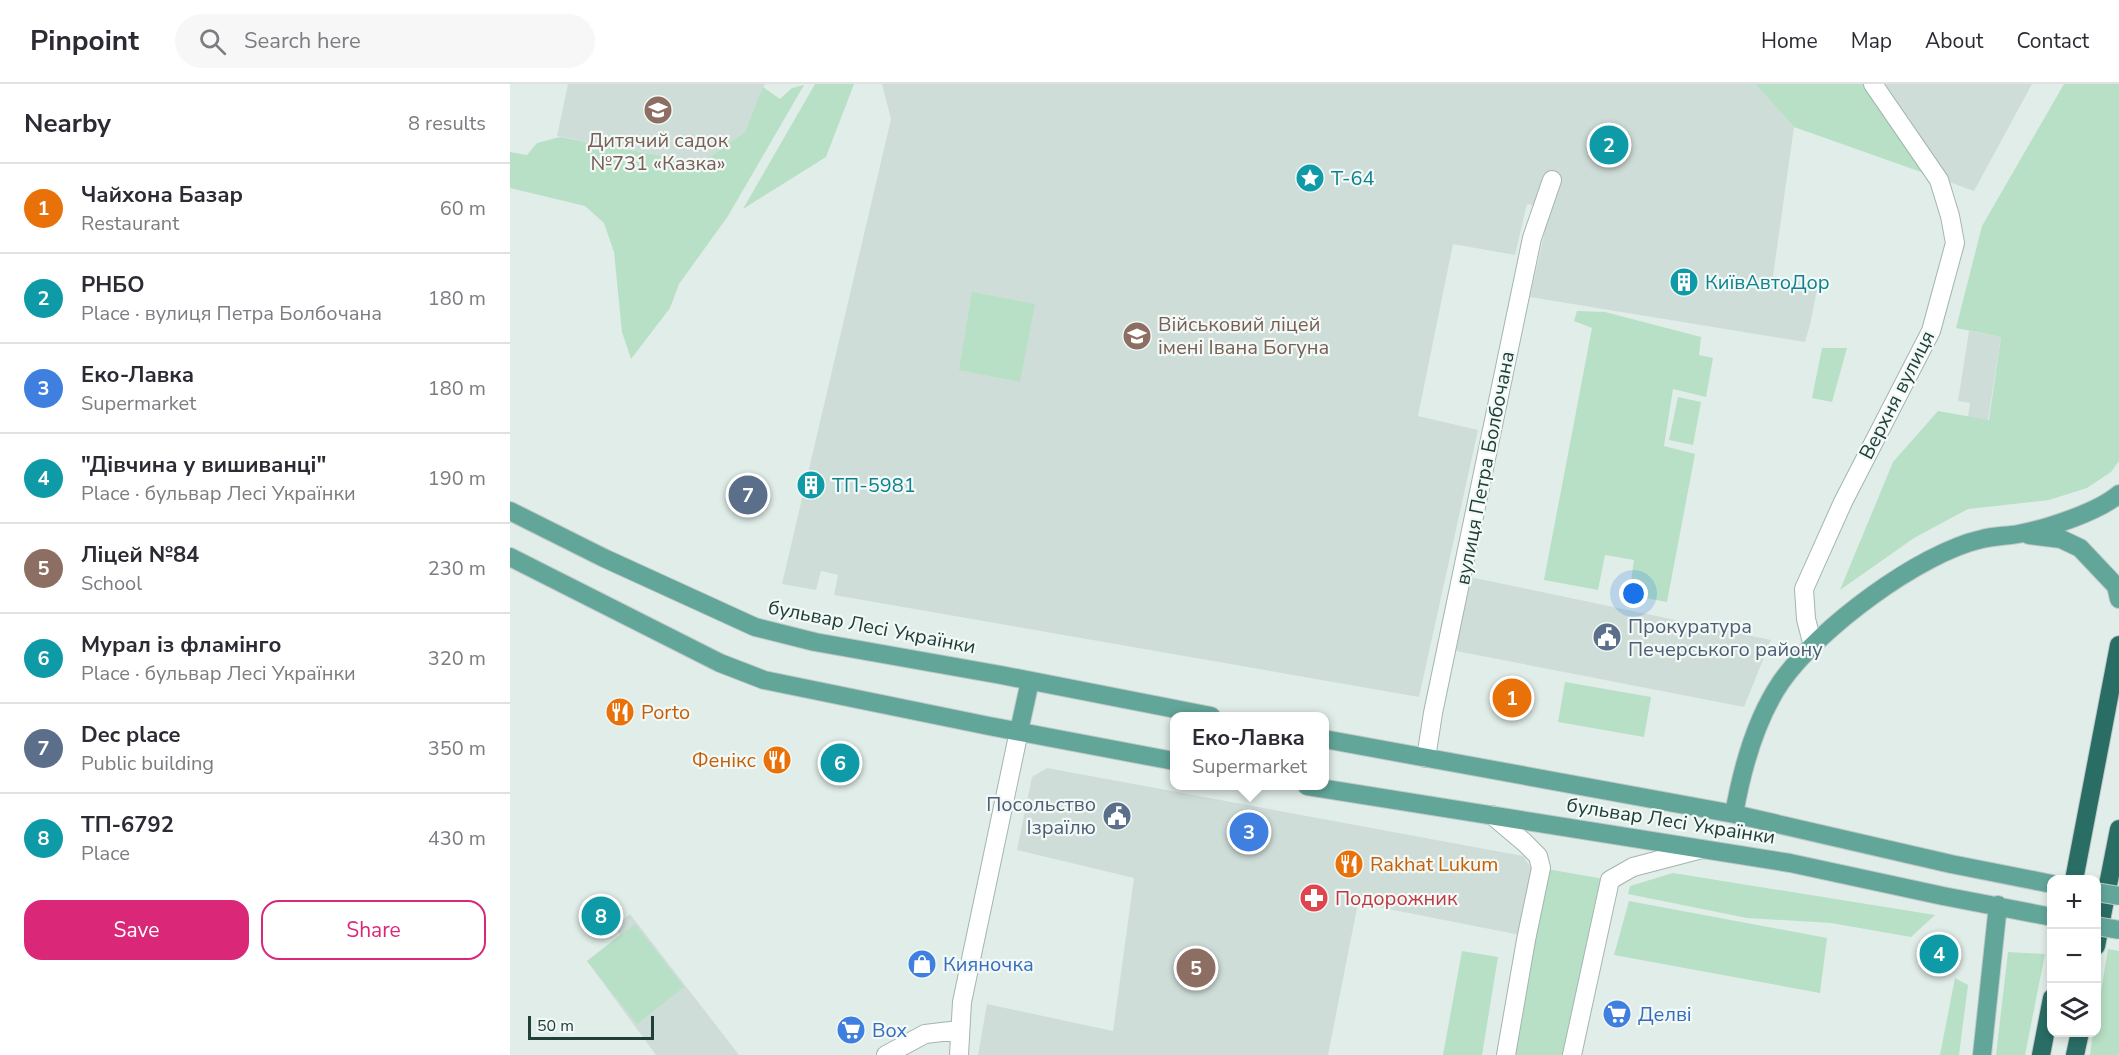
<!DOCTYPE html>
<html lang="en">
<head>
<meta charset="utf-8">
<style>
  body { margin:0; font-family:"Nunito Sans",sans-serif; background:#f7f7f7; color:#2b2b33 }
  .controls { position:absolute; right:18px; bottom:18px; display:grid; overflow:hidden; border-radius:12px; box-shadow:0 3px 9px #0003 }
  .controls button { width:54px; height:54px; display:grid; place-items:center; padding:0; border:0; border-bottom:2px solid #e1e1e2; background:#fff; color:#2b2b33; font:30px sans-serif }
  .scale { position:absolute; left:18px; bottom:15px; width:126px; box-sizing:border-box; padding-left:6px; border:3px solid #203f39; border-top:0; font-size:16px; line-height:21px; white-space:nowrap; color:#203f39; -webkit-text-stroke:4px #f2f9f6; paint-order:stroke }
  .you { position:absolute; left:1124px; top:510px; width:21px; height:21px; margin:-15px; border:4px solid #fff; border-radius:50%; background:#1a73e8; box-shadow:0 0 0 9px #1a73e833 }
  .badge { display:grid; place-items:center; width:39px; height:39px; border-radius:50%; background:#db2777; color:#fff; font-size:20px; font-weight:700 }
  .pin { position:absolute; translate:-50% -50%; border:3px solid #fff; box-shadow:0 2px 6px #0006 }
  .popup { position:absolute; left:660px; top:628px; width:159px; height:78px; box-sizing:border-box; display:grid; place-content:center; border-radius:12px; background:#fff; filter:drop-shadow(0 2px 4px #0005); font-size:20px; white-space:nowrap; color:#7c7c81 }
  .popup b { font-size:22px; color:#2b2b33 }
  .popup::after { content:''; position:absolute; left:50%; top:100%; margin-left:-12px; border:12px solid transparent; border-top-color:#fff }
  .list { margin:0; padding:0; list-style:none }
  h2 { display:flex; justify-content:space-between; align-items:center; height:78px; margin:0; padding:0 24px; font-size:26px }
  h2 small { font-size:20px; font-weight:400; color:#7c7c81 }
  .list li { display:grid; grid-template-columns:39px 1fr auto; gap:18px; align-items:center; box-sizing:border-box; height:90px; padding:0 24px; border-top:2px solid #e1e1e2 }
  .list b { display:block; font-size:22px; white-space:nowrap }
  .list p { margin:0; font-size:20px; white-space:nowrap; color:#7c7c81 }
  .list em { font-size:20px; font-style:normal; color:#7c7c81 }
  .actions { display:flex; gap:12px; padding:18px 24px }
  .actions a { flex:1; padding:14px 0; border:2px solid #db2777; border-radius:18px; text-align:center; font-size:21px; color:#db2777 }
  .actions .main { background:#db2777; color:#fff }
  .icon { flex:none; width:33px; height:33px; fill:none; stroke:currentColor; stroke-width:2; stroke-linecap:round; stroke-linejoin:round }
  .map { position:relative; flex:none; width:1609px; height:971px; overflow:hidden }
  header { display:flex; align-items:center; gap:36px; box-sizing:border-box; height:84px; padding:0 30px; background:#fff; border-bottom:2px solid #e1e1e2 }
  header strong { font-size:28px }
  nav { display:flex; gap:33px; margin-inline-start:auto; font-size:21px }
  .search { width:420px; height:54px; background:#f7f7f7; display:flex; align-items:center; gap:15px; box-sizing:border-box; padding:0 21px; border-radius:33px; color:#7c7c81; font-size:22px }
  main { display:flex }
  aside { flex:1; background:#fff }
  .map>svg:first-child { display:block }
</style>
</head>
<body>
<header>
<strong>Pinpoint</strong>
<div class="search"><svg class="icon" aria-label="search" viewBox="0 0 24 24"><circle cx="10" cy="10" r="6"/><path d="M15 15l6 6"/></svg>Search here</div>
<nav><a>Home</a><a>Map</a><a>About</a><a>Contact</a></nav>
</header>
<main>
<aside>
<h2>Nearby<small>8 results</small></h2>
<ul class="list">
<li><span class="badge" style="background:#e8710a">1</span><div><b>Чайхона Базар</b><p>Restaurant</p></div><em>60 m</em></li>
<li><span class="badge" style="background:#0f9aa8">2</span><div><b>РНБО</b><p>Place · вулиця Петра Болбочана</p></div><em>180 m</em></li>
<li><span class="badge" style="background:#3f7fe0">3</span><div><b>Еко-Лавка</b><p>Supermarket</p></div><em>180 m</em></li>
<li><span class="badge" style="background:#0f9aa8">4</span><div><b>&quot;Дівчина у вишиванці&quot;</b><p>Place · бульвар Лесі Українки</p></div><em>190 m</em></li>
<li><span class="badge" style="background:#8d6e63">5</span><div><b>Ліцей №84</b><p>School</p></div><em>230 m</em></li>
<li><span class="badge" style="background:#0f9aa8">6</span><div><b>Мурал із фламінго</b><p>Place · бульвар Лесі Українки</p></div><em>320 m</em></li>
<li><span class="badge" style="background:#5c6f8a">7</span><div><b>Dec place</b><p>Public building</p></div><em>350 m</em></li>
<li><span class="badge" style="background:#0f9aa8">8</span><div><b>ТП-6792</b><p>Place</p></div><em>430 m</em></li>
</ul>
<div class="actions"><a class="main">Save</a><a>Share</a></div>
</aside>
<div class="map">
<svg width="1609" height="971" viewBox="0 0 1609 971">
  <rect width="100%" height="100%" fill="#e1ede8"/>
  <!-- built -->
  <path fill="#cfddd8" d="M58,0H255L235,48L191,79L47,52Z
    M372,0H1245L1284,43L1263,192L1308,201L1300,241L1295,258L1020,213L1040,124L1017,120L1005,171L943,160L908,332L968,346L909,613L324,511L328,491L311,487L306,506L272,500L381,35Z
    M1354,0H1522L1464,107L1414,89Z
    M1459,247L1491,253L1478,336L1458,333L1460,319L1448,317Z
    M960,493L1261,556L1234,623L946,567Z
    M537,684L1013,772L1023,787L1010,851L848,819L818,971H468L477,920L603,947L624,794L507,766L522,693Z
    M120,830L229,971H146L77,877L110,851L104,843Z"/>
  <!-- green -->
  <path fill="#b8e0c6" d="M305,0H344L316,73L233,125Z
    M1245,0H1354L1414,89L1284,43Z
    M1554,0H1609V377L1601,388L1577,404L1539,416L1458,425L1404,454L1330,506L1383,378L1428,327L1479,336L1491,253L1446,244L1472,142Z
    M294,1L218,132L169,200L160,224L121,275L112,248L104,168L94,139L75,122L0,104V68L17,71L27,59L50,53L191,79L235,48L253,3L270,15L282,4Z
    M462,208L525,220L510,298L449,286Z
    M1067,227L1095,228L1191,253L1189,271L1203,274L1196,313L1163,305L1154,362L1185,370L1157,518L1119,511L1124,476L1095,471L1088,506L1034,496L1082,244L1064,237Z
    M1312,264H1337L1322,318L1302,314Z
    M1168,313L1191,318L1183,361L1159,356Z
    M1055,598L1141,613L1134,653L1048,638Z
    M1031,784L1100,796L1062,971H996Z
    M1163,789L1425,831L1401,853L1321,839L1237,834L1118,810L1120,802Z
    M1119,817L1317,854L1310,909L1104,871Z
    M125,840L174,903L127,940L77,877Z
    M1598,865L1609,867V969L1608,971H1580L1583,949L1586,948L1587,931Z
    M952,867L988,873L972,971H933Z
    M1498,868L1535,870L1515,971H1486Z
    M1445,894L1458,901L1449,971H1430Z"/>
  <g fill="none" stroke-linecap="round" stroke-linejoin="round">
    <!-- minor casing -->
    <g stroke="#a3b5b0" stroke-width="20">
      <path id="minor" d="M1303,562L1296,535L1294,505L1333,418L1421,247L1445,159L1440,132L1429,96L1363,0
        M916,674L923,629L1022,154L1042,96
        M982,731L1014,758L1028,772L1031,784L1016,856L996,971
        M376,971L415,950L449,946
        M449,971L452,918L509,647
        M1062,971L1100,796L1123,783L1192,765"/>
    </g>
    <!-- major casing -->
    <g stroke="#c1c9c8" stroke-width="20">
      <path id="major" d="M0,427L94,474L245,543L305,558L491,591L701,632
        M1519,451L1551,455L1570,464L1606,502L1609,515
        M0,473L210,579L254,596L479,642L664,677
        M509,647L520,597
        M814,655L1224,730L1441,780L1542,800
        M797,702L1280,779L1433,812L1542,833
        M1224,730C1232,685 1245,636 1271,598C1308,545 1409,469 1472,455C1484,452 1497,452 1508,450C1536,445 1588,428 1609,410
        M1472,971L1488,821"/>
    </g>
    <!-- highway casing -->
    <g stroke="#c1c9c8" stroke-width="20">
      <path id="highway" d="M1564,796L1609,561
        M1586,862L1609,745
        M1531,971L1542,914
        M1565,971L1570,948"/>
    </g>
    <!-- minor -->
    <use href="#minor" stroke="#fff" stroke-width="18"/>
    <!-- major -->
    <use href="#major" stroke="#62a69a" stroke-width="18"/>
    <!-- highway -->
    <use href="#highway" stroke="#296d65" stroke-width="18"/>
    <!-- major-bridge casing -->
    <g stroke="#c1c9c8" stroke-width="20" stroke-linecap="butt">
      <path id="major-bridge" d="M1586,808L1609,812
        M1586,842L1609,846"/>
    </g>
    <!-- major-bridge -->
    <use href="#major-bridge" stroke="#62a69a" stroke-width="18"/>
  </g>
  <!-- icons -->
  <defs>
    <g id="school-disc" transform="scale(1.5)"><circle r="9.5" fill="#8d6e63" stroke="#f2f9f6"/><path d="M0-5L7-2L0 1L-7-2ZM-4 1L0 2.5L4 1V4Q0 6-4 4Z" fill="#fff"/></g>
    <g id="sight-disc" transform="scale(1.5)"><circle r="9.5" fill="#0f9aa8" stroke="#f2f9f6"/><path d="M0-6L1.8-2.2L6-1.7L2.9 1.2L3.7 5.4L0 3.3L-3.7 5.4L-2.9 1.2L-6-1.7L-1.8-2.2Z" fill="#fff"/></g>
    <g id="building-disc" transform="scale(1.5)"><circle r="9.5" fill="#0f9aa8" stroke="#f2f9f6"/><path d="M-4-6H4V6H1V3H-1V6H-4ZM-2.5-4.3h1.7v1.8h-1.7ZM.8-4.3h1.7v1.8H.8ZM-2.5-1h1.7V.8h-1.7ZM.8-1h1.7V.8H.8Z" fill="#fff"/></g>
    <g id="civic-disc" transform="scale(1.5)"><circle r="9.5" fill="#5c6f8a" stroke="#f2f9f6"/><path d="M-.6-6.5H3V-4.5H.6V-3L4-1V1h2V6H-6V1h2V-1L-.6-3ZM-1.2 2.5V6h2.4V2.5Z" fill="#fff"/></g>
    <g id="restaurant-disc" transform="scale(1.5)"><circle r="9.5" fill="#e8710a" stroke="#f2f9f6"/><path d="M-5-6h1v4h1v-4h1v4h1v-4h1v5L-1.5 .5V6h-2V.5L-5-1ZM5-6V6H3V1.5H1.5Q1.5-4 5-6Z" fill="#fff"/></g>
    <g id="pharmacy-disc" transform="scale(1.5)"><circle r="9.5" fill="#e0444e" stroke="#f2f9f6"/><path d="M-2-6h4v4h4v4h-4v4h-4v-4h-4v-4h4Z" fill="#fff"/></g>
    <g id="shop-disc" transform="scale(1.5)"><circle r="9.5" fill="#3f7fe0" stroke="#f2f9f6"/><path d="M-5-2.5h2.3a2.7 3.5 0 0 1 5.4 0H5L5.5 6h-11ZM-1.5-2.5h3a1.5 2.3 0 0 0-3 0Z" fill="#fff"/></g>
    <g id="supermarket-disc" transform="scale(1.5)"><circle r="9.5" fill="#3f7fe0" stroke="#f2f9f6"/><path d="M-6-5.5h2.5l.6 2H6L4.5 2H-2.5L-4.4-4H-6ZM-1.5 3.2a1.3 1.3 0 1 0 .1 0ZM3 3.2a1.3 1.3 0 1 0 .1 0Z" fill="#fff"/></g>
  </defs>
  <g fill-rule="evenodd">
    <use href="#school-disc" x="148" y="26"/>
    <use href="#sight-disc" x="800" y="94"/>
    <use href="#building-disc" x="1174" y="198"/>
    <use href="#school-disc" x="627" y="252"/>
    <use href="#building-disc" x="301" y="401"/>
    <use href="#civic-disc" x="1097" y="553"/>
    <use href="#restaurant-disc" x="110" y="628"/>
    <use href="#restaurant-disc" x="267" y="676"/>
    <use href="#civic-disc" x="607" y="732"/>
    <use href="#restaurant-disc" x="839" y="780"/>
    <use href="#pharmacy-disc" x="804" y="814"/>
    <use href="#shop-disc" x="412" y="880"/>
    <use href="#supermarket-disc" x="1107" y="930"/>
    <use href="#supermarket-disc" x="341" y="946"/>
  </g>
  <g text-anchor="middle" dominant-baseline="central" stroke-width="4.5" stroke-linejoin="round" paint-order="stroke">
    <!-- education labels -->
    <g font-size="20" fill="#785e54" stroke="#f2f9f6">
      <text x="148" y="56">Дитячий садок<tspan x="148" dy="23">№731 «Казка»</tspan></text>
      <text x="648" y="240" text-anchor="start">Військовий ліцей<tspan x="648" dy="23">імені Івана Богуна</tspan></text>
    </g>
    <!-- culture labels -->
    <g font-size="20" fill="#0d838f" stroke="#f2f9f6" text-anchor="start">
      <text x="821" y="94">Т-64</text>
      <text x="1195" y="198">КиївАвтоДор</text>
      <text x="322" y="401">ТП-5981</text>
    </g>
    <!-- street labels -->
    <g font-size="20" fill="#203f39" stroke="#f2f9f6">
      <text transform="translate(1387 311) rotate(-63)">Верхня вулиця</text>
      <text transform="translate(975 384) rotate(-79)">вулиця Петра Болбочана</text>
      <text transform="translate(362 543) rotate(11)">бульвар Лесі Українки</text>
      <text transform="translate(1161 737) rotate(9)">бульвар Лесі Українки</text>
    </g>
    <!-- service labels -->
    <g font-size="20" fill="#4e5e75" stroke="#f2f9f6" text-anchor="start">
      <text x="1118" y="542">Прокуратура<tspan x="1118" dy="23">Печерського району</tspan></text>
      <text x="586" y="720" text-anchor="end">Посольство<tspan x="586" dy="23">Ізраїлю</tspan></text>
    </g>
    <!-- food labels -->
    <g font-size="20" fill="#c56008" stroke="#f2f9f6" text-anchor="start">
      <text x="131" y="628">Porto</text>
      <text x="246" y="676" text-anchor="end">Фенікс</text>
      <text x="860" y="780">Rakhat Lukum</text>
    </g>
    <!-- health labels -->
    <g font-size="20" fill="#be3a42" stroke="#f2f9f6" text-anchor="start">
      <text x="825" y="814">Подорожник</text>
    </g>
    <!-- shop labels -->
    <g font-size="20" fill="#366cbe" stroke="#f2f9f6" text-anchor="start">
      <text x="433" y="880">Кияночка</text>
      <text x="1128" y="930">Делві</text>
      <text x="362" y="946">Box</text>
    </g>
  </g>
</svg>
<div class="controls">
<button>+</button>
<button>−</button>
<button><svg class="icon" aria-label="layers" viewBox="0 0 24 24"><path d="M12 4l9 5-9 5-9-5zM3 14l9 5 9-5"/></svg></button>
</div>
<div class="scale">50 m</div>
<div class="you"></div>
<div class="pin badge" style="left:1002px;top:614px;background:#e8710a">1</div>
<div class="pin badge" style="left:1099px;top:61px;background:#0f9aa8">2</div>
<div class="pin badge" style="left:739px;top:748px;background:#3f7fe0">3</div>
<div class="popup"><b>Еко-Лавка</b>Supermarket</div>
<div class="pin badge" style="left:1429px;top:870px;background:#0f9aa8">4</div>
<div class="pin badge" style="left:686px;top:884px;background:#8d6e63">5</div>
<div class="pin badge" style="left:330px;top:679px;background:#0f9aa8">6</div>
<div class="pin badge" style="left:238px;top:411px;background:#5c6f8a">7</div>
<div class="pin badge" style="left:91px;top:832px;background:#0f9aa8">8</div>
</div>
</main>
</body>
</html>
